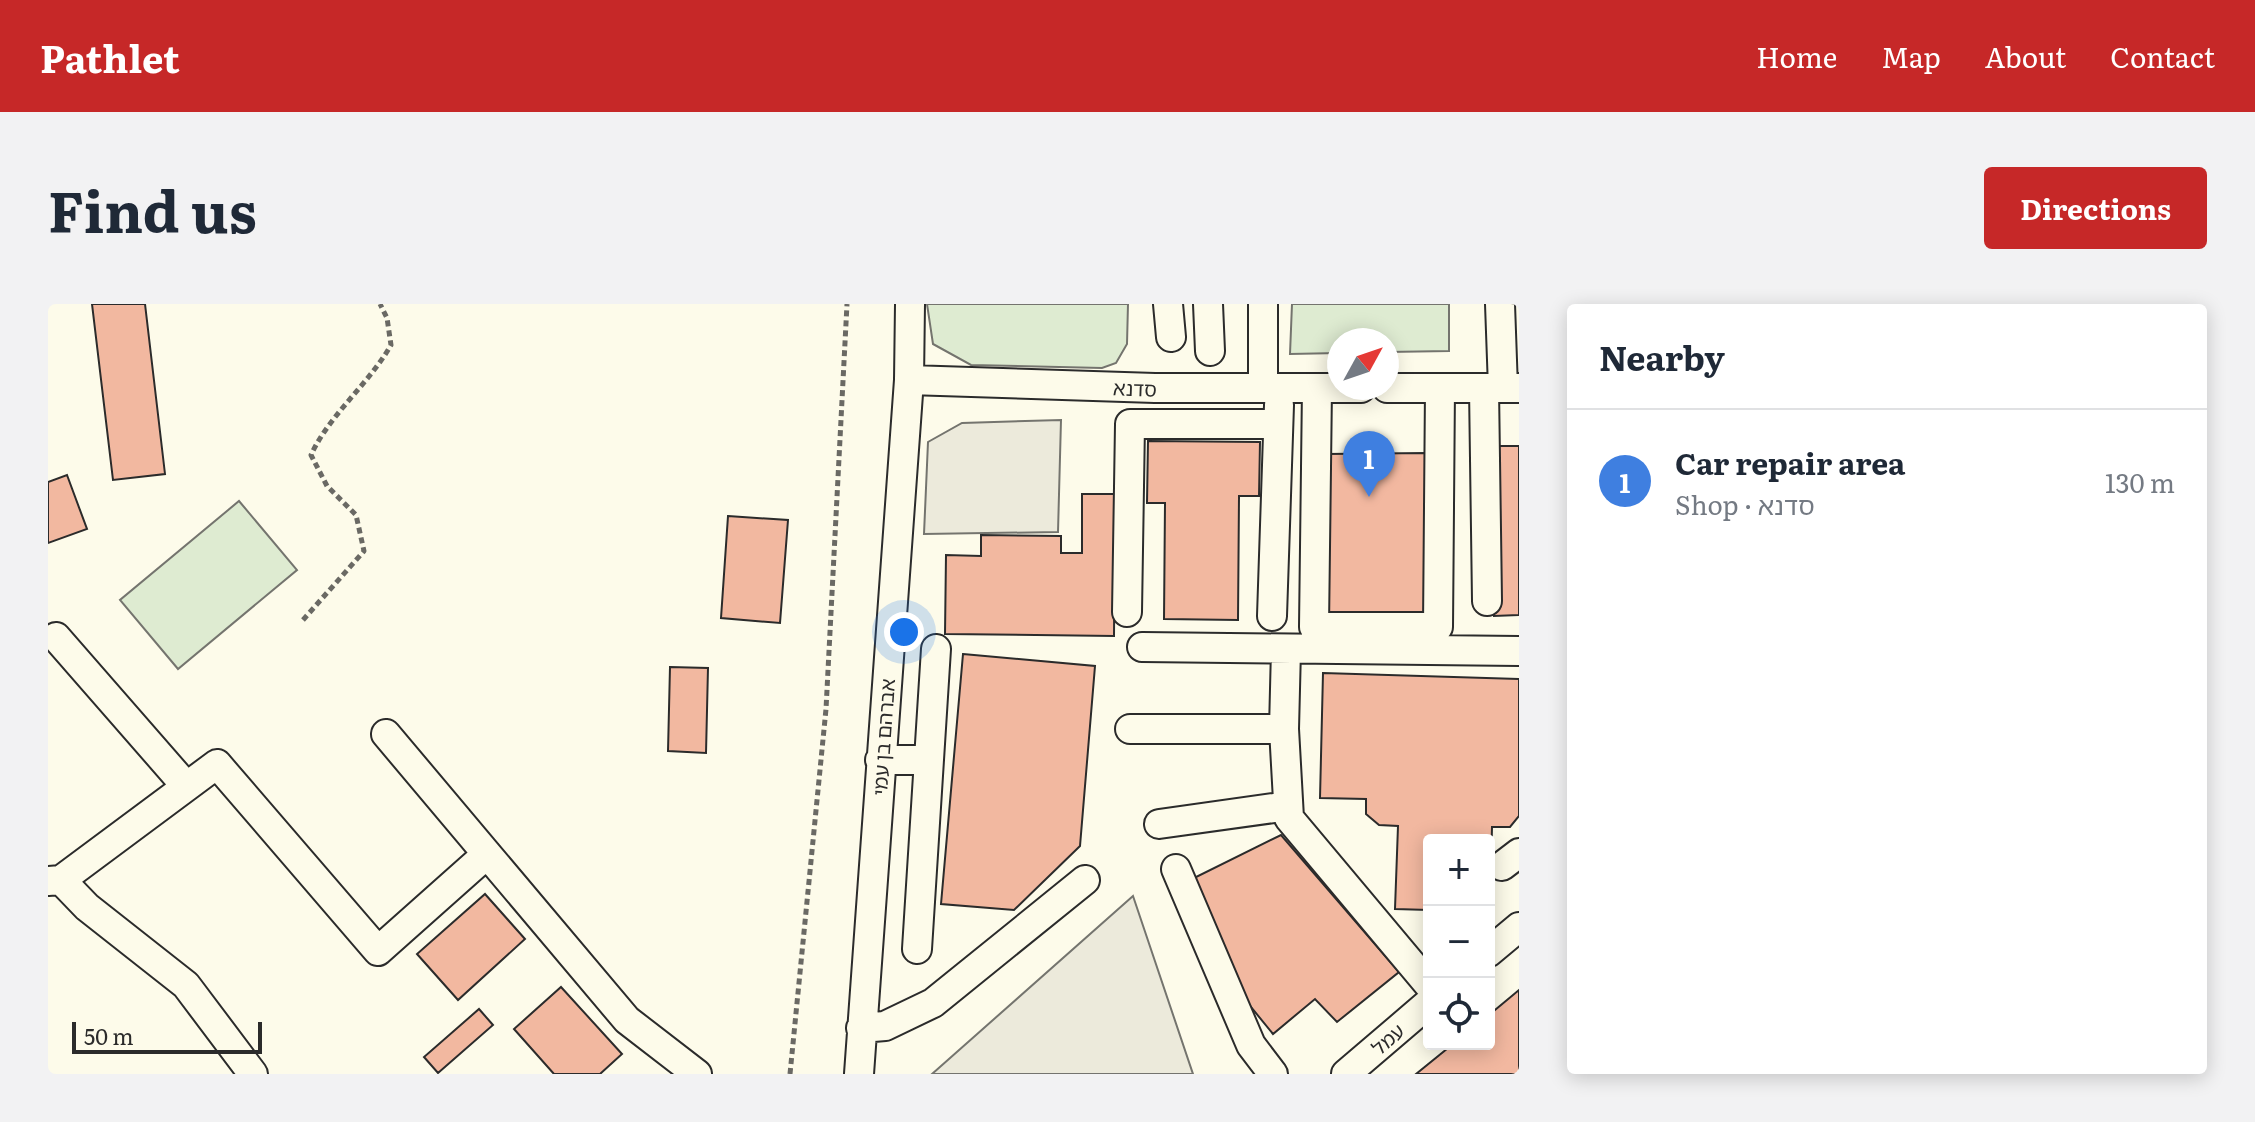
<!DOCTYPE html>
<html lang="en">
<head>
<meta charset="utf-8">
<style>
  body { margin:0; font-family:Literata,"Noto Sans Hebrew",serif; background:#f2f2f3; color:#1f2937 }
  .controls { position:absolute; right:24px; bottom:24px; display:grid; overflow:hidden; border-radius:8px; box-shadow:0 4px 20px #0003 }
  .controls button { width:72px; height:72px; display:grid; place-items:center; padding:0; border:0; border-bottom:2px solid #e0e1e3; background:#fff; color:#1f2937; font:40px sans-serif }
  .compass { position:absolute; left:1279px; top:24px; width:72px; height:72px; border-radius:50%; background:#fff; box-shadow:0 4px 20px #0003; rotate:50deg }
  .scale { position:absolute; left:24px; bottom:20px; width:190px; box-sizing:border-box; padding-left:8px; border:4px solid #2b2b2b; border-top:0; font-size:22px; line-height:28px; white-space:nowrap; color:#2b2b2b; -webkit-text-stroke:6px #fdfbea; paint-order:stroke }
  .you { position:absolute; left:856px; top:328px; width:28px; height:28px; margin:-20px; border:6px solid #fff; border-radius:50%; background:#1a73e8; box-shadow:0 0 0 12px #1a73e833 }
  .badge { display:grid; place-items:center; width:52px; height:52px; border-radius:50%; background:#c62828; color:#fff; font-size:26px; font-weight:700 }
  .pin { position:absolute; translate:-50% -66px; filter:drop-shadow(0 2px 4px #0008) }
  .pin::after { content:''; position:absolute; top:42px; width:28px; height:24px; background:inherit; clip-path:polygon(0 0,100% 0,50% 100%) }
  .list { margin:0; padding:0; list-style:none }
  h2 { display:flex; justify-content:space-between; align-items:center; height:104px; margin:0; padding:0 32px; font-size:34px }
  h2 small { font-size:26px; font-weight:400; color:#747a83 }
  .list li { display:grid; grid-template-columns:52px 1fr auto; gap:24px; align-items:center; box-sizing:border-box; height:144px; padding:0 32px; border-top:2px solid #e0e1e3 }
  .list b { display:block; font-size:30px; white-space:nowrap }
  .list p { margin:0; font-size:26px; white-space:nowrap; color:#747a83 }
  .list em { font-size:26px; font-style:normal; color:#747a83 }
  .icon { flex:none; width:44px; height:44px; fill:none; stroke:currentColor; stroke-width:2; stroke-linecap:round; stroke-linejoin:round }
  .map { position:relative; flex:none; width:1471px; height:770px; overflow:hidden; border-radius:8px }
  header { display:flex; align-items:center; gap:48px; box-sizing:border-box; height:112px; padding:0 40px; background:#c62828; color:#fff }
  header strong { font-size:38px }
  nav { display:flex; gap:44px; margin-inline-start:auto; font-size:28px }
  .intro { display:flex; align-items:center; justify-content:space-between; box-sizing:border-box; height:192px; padding:0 48px }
  h1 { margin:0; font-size:56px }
  .button { padding:20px 36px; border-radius:8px; background:#c62828; color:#fff; font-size:28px; font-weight:700 }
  main { display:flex; gap:48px; padding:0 48px }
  aside { flex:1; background:#fff; border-radius:8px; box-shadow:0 4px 20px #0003 }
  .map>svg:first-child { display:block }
</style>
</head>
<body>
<header>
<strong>Pathlet</strong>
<nav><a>Home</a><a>Map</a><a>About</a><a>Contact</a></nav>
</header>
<div class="intro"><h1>Find us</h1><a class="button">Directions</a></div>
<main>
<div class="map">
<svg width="1471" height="770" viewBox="0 0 1471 770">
  <rect width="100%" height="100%" fill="#fdfbea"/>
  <!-- green -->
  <path fill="#deebd1" stroke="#74746e" stroke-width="2" d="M879,0H1080L1079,40L1068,59L1054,64L923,61L885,40Z
    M1244,0H1401V47L1339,48V36H1291V49L1242,50Z
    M191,197L249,266L130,365L72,296Z"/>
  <!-- parking -->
  <path fill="#eceadb" stroke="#74746e" stroke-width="2" d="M1013,116L1010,228L876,230L880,138L914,119Z
    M1085,592L1145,770H884Z"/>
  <!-- building -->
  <path fill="#f2b8a0" stroke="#2b2b2b" stroke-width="2" d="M44,0H97L117,170L65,176Z
    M1100,137L1212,138L1211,192H1191L1190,316L1116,315L1117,199H1099Z
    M1443,142H1471V311L1446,312Z
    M1378,149L1381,315L1280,316L1278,150Z
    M19,171L39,225L0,239V178Z
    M1034,190H1067L1066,332L897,330L898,251L933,252V231L1013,232V249H1034Z
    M680,212L740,216L732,319L673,314Z
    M915,350L1047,362L1032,542L966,606L893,600Z
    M622,363L660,364L658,449L620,447Z
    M1275,369L1471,375V512L1462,523H1444L1442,608L1441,536H1381V606L1347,605L1350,522L1331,521L1318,510V495L1272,494Z
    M1233,531L1351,668L1289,718L1267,695L1225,730L1185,681L1144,575Z
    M437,590L477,635L410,696L369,650Z
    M513,683L574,750L552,770H506L466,725Z
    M1471,686V770H1368L1405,740H1441V711Z
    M431,705L445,721L390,769L376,753Z"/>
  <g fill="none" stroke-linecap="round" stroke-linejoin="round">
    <!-- minor casing -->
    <g stroke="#2b2b2b" stroke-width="32">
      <path id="minor" d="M1120,0L1123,33
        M1160,0L1162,47
        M1215,0V84
        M1452,0L1455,84
        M861,76L1107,84H1313
        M1269,84L1266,323H1390L1392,84
        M1339,84H1471
        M1436,84L1439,297
        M1079,308L1082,120H1230
        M1224,312L1231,101
        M8,333L138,482
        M1094,343L1471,347
        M1238,345L1236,425L1241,514L1381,681
        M1082,425H1236
        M338,430L439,550
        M832,456H881
        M1111,520L1240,502
        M1454,562L1471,549
        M1128,565L1203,741L1225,770
        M13,576L39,603L138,681L205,770
        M0,577L13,576L169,460L330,647L439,550L579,716L649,770
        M869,645L888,345
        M1441,648L1471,623
        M813,724L837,722L885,699L1037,576
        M811,770L861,76L862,0
        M1298,770L1381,699"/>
    </g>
    <!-- path -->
    <path stroke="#6a6964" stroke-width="5" stroke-dasharray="6 4" stroke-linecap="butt" d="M255,316L316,247L308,211L279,182L263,151C282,110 320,81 343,41L339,14L332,0
      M742,770L778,405L799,0"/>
    <!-- minor -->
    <use href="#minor" stroke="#fdfbea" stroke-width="28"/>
  </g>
  <g text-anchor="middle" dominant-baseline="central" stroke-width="6" stroke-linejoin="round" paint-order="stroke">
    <!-- street labels -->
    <g font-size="20" fill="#2b2b2b" stroke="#fdfbea">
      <text transform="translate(1087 83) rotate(2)">סדנא</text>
      <text transform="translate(834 433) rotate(-86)">אברהם בן עמי</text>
      <text transform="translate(1339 734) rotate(-41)">עמל</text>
    </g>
  </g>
</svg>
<div class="controls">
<button>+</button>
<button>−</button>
<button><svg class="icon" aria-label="locate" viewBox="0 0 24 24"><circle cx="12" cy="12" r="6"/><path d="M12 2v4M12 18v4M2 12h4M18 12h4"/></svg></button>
</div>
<svg class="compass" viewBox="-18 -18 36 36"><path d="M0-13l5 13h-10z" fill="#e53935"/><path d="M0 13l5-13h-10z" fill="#747a83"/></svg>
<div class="scale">50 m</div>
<div class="you"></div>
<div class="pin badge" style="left:1321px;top:193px;background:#3f7fe0">1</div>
</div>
<aside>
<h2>Nearby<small></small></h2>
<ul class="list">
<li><span class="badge" style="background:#3f7fe0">1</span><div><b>Car repair area</b><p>Shop · סדנא</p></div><em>130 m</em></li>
</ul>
</aside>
</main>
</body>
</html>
